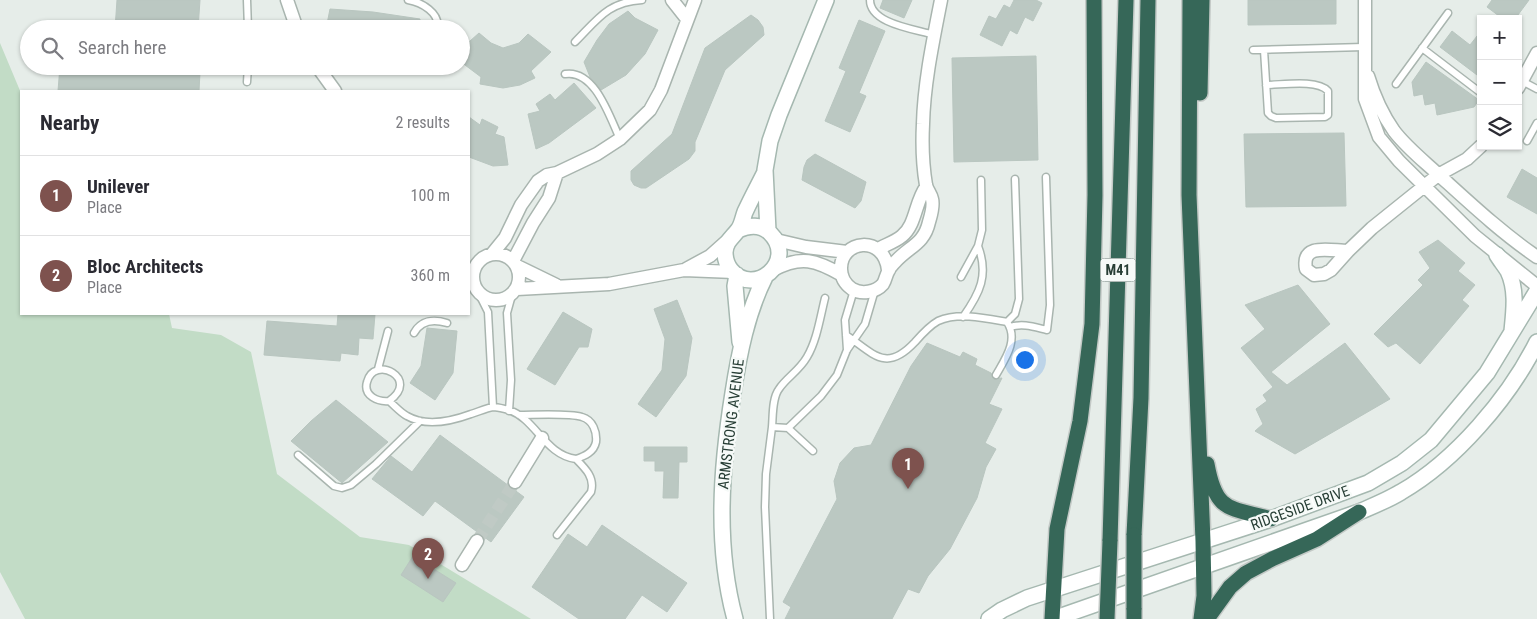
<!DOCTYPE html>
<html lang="en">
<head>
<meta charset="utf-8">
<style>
  body { margin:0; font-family:"Roboto Condensed",sans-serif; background:#f7f7f7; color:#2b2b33 }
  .controls { position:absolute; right:15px; top:15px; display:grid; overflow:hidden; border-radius:0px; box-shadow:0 1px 4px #0004 }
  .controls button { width:45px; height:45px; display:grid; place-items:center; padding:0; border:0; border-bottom:1px solid #e1e1e2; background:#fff; color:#2b2b33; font:25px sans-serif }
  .you { position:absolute; left:1024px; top:359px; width:18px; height:18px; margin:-12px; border:4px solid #fff; border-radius:50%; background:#1a73e8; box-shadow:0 0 0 8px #1a73e833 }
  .badge { display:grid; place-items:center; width:32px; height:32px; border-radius:50%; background:#7e524e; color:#fff; font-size:16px; font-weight:700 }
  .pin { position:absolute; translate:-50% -41px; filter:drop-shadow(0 1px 2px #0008) }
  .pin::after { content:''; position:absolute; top:26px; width:18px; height:15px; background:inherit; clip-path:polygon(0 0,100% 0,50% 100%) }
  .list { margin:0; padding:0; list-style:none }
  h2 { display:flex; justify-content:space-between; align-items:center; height:65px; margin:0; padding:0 20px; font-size:21px }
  h2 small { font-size:16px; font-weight:400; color:#7c7c81 }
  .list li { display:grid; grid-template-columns:32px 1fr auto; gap:15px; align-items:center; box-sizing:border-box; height:80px; padding:0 20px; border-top:1px solid #e1e1e2 }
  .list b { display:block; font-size:19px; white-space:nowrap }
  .list p { margin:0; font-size:16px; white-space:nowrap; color:#7c7c81 }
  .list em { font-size:16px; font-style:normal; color:#7c7c81 }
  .icon { flex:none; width:28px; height:28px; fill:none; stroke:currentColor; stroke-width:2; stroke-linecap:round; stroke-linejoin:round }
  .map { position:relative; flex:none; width:1537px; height:619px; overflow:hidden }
  .search { position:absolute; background:#fff; box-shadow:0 1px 4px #0004; left:20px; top:20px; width:450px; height:55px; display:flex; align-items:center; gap:12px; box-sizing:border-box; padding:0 18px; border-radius:28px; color:#7c7c81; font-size:19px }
  .panel { position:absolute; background:#fff; box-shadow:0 1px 4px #0004; left:20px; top:90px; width:450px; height:225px; border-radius:0px }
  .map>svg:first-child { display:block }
</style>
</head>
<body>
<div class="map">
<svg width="1537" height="619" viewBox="0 0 1537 619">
  <rect width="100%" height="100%" fill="#e6ede9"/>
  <!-- green -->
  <path fill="#c2dcc6" d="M0,43L21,93V314H169L172,328L221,335L251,352L277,474L360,537L409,545L531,619H25L0,572Z"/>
  <!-- building -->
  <path fill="#bbc8c2" stroke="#b9c6c0" d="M117,0H200L198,29H115Z
    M883,0H912L904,18L880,8Z
    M1014,0H1036L1042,3L1033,21L1025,17L1017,34L1010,30L1002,46L980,35L989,16L996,19L1004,5L1010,8Z
    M1248,0H1336V24L1248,25Z
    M1492,0H1529L1515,19H1503L1487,7Z
    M330,9L373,12L420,19V29H326Z
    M628,11L635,18L658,30L645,54L626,75L601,90L590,77L584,62L597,40L609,24Z
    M751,15L758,20L763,27L764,35L725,70L695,142V151L689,159L646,188H641L634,185L631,180V171L672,134L705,48Z
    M859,20L885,31L859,93L866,96L850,132L825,121L846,71L839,68Z
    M1452,31L1470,45L1481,31V78L1440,47Z
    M479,33L491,43L503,48L519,43L528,34L551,52L531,71L535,78L520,85L503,88L480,84L481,77L461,62V49Z
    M1036,56L1038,160L954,162L952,58Z
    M1426,62L1479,100L1474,107L1437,115L1435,103L1425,105L1423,94L1414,96L1412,82Z
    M60,66H196V71L200,72L199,91H58Z
    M574,83L596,108L549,143L536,149L528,114L540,111L536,104L550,94L555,100Z
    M469,117L480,125L482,119L498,127L495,134L504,137L508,165L493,166L469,157Z
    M1344,133L1346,206L1246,207L1244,134Z
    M815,154L866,182L861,201L855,208L802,180L804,167L807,160Z
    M1522,169L1537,178V214L1507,197Z
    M1438,240L1465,263L1458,271L1475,285L1462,300L1469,306L1420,364L1396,343L1388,347L1374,334L1423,285L1418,280L1430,268L1419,252Z
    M1298,285L1330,324L1271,372L1287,385L1345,343L1390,399L1295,454L1255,431L1263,424L1256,409L1267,401L1263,395L1273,387L1241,348L1265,329L1245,305Z
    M677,300L692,338L686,376L656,417L638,404L662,370L665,339L654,309Z
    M563,312L592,329L588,347H579L555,385L527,369Z
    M338,314H375L373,339L359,338L358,355L341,353L340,361L264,355L267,321L337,326Z
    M427,328L457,331L453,373L435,400L410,383L421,366Z
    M927,343L960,357L963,352L977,359L975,365L991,373L993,379L1002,378L989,404L1002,409L985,443L996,449L986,467L977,498L950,549L928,576L919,593L908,589L892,619H785L791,607L783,602L837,499L834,481L840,463L854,448L871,445L911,366Z
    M336,400L388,442L342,483L291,441L311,421Z
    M440,435L524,497L491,542L435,501L423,516L372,479L391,456L412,472Z
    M644,447H687V462H679L678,498H663L664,471H655V461H644Z
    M602,525L687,583L667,612L642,595L625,619H579L532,587L568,534L587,547Z
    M413,556L456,583L443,602L401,575Z"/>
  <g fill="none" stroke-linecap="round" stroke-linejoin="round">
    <!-- street-tunnel -->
    <path stroke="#c0cac5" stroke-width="12" stroke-dasharray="12 6" stroke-linecap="butt" d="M477,541L515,482"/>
    <!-- lane casing -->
    <g stroke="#a9b5af" stroke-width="9">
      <path id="lane" d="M247,0L248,29
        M408,0C421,2 441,13 437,29
        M870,0C870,24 915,29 934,35
        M575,42C598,19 608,2 642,0
        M1422,48L1481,93
        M1253,50L1364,47
        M1264,50L1268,113L1271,116L1276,118L1325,117L1328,115V91C1317,79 1282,85 1266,85
        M565,74C595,69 610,118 620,139
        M1522,81L1537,89
        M247,82L248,66
        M1396,84L1448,13
        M1527,141L1537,123
        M961,277L978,246L982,230L981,180
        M478,292L488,312L493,407
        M963,317C980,293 989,275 978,246
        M1007,322L1015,314L1019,299L1015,179
        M1010,327C1023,323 1034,327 1047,330L1050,305L1046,177
        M414,333C421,320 434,319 447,323
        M846,335C874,354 886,373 915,342C922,334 929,326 938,321C959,312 985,318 1007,322C1019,340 1005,359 996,375
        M847,350L845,320L854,290
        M378,369L388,331
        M389,401C421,379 374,354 367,382C363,396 378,402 389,401C395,406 401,413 407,416C426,427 452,421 471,414C478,412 486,408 493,407C498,407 504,409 509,410C536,419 545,455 576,459C586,469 595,478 591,492L557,535
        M509,411L511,380L507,313L512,295
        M519,415C535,415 569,413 582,417C593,420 597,432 596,442C594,452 585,456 576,459
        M772,427C773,416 772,398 779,389C786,378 799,371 807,357C817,340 820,318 825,298
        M788,428L813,451
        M298,455L334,486L342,488L351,485L376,464L420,421
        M770,619L765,507L766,474L772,427L788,428L821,396L837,375L847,350L865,324L875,290"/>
    </g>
    <!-- street casing -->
    <g stroke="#a9b5af" stroke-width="15">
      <path id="street" d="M287,0L297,29
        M672,0L687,19
        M1365,0V99L1379,137L1399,161L1475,236L1537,286
        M317,66L335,91
        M1368,76C1374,96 1382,114 1394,131C1407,148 1425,162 1440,176C1472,205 1502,233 1537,257
        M1518,88L1537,53
        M776,240L806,247L847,252
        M878,249C885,245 895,242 902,236C916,225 915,202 926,187
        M1348,251C1331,251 1301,242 1306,269L1314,275L1324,274L1331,270L1348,251L1372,228L1438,175L1467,159L1481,146
        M473 277a23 23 0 1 1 46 0a23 23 0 1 1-46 0Z
        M492,254L505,238L521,205L538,181L547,175L557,173L597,154L620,139L650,110L661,90L695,0
        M513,261L533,223L549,198L557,173
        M517,266L556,285
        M686,269L710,256L729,239
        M773,270C801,255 816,260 842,275
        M888,270C884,234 840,240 841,269C841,277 845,284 852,289C862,295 876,292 883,284C886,279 886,274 889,270C890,267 894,263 896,261C910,246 924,244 929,222C931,215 934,206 932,199C931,194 927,190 926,185C923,167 922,143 923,124C924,83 933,41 941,0
        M517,289L609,284L684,270L734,272
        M515,482L542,438
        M462,565L477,541"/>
    </g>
    <!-- secondary casing -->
    <g stroke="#a5b8b0" stroke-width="18">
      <path id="secondary" d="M738,230C749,225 761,224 770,233C798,261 754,298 731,270C727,265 725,259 725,252C726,241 732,238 738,230C742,225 743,217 745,212C751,199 758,186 764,174
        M768,231L765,170L770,141L779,115L826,0
        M1497,255C1500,260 1505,266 1508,271C1517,290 1514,311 1512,331
        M737,275L735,286L740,342
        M735,619C715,545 721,468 733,393C739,354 747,313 765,277
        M989,619L1002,610L1027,598L1271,519L1368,483L1402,463L1431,440L1487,373L1537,291
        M1053,619L1359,512C1373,506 1388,500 1401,492C1455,461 1509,398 1537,342"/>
    </g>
    <!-- highway casing -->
    <g stroke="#c3c9c6" stroke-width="18">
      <path id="highway" d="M1190,0L1189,195L1203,541L1204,596L1201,619
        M1200,93L1202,0
        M1207,464C1216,513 1229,507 1271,519
        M1134,535L1141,398L1148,0
        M1110,541L1126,0
        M1052,619L1057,529L1080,421L1092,324L1095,195L1094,0
        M1134,619V608
        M1207,619L1230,587L1246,573L1272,559L1317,539L1359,512"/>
    </g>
    <!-- lane -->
    <use href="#lane" stroke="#fff" stroke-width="6"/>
    <!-- street -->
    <use href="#street" stroke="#fff" stroke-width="12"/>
    <!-- secondary -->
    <use href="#secondary" stroke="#fff" stroke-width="15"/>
    <!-- highway -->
    <use href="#highway" stroke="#366758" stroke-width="15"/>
    <!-- highway-bridge casing -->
    <g stroke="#c3c9c6" stroke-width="18" stroke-linecap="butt">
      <path id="highway-bridge" d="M1134,608V535
        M1107,619L1110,541"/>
    </g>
    <!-- highway-bridge -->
    <use href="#highway-bridge" stroke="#366758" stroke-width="15"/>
  </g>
  <g text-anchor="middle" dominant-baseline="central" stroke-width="4.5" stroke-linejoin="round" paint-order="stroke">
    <!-- shield labels -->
    <rect fill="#f6faf8" stroke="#657670" stroke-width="1" x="1100.5" y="258.5" width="35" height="23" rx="4"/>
    <g font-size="14" font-weight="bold" fill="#273e35">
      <text x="1118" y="270">M41</text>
    </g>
    <!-- street labels -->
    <g font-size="15" fill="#273e35" stroke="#f6faf8">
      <text transform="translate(731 424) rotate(-83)">ARMSTRONG AVENUE</text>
      <text transform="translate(1300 508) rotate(-20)">RIDGESIDE DRIVE</text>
    </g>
  </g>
</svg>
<div class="controls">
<button>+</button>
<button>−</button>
<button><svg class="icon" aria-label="layers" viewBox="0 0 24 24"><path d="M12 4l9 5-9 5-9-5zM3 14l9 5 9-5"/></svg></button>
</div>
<div class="you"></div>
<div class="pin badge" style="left:908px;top:489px">1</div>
<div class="pin badge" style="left:428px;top:579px">2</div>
<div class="search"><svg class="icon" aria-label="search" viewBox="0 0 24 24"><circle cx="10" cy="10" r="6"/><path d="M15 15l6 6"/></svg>Search here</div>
<section class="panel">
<h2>Nearby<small>2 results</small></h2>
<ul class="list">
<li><span class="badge">1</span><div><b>Unilever</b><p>Place</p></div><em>100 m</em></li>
<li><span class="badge">2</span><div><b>Bloc Architects</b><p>Place</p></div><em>360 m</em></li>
</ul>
</section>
</div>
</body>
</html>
